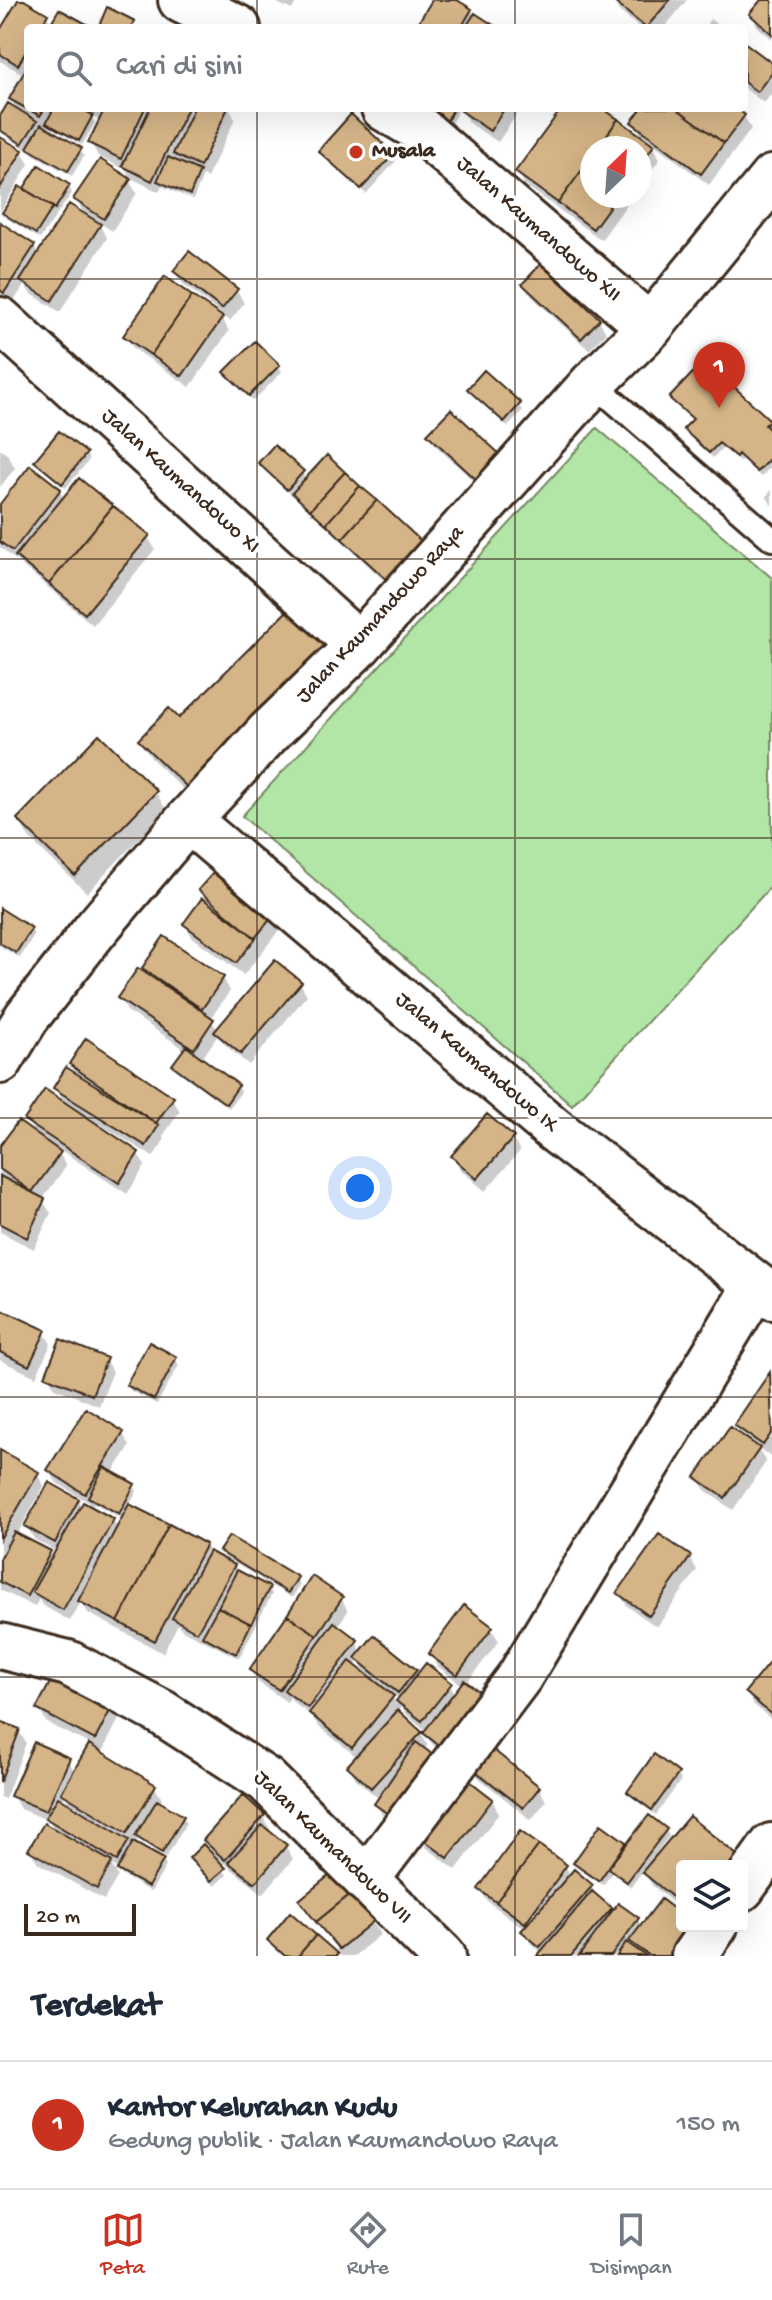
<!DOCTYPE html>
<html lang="id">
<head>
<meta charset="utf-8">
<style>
  body { margin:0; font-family:"Gochi Hand",sans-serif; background:#f6f6f7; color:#1f2937 }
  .controls { position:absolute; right:24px; bottom:24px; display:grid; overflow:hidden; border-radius:8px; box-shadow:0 8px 32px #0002 }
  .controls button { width:72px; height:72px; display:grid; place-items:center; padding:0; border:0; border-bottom:2px solid #e0e1e3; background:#fff; color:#1f2937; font:40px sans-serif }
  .compass { position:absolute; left:580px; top:136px; width:72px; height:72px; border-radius:50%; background:#fff; box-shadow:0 8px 32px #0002; rotate:25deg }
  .scale { position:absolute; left:24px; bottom:20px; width:112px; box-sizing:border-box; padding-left:8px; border:4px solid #3b2a1e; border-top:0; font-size:22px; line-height:28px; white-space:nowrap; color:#3b2a1e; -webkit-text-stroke:6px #fff; paint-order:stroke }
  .you { position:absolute; left:360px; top:1188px; width:28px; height:28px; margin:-20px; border:6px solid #fff; border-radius:50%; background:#1a73e8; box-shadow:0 0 0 12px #1a73e833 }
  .badge { display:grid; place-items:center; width:52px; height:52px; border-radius:50%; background:#c8321e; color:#fff; font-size:26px; font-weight:700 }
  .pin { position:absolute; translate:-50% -66px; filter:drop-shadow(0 2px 4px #0008) }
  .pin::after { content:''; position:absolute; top:42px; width:28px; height:24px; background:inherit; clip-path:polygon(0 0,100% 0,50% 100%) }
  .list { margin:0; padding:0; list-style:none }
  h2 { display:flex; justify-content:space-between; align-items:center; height:104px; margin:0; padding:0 32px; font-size:34px }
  h2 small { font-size:26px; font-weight:400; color:#747a83 }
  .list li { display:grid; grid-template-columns:52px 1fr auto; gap:24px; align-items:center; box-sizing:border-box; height:128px; padding:0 32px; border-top:2px solid #e0e1e3 }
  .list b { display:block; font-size:30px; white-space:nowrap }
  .list p { margin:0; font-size:26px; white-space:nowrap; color:#747a83 }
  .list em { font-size:26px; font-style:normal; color:#747a83 }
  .icon { flex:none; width:44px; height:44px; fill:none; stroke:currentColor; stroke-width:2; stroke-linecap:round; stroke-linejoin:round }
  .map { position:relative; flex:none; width:772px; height:1956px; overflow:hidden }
  .search { position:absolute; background:#fff; box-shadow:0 8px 32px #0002; left:24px; right:24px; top:24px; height:88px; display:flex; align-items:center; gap:20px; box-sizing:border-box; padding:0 28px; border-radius:8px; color:#747a83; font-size:30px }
  .sheet { height:232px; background:#fff }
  nav { display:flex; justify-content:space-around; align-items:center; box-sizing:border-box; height:112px; border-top:2px solid #e0e1e3; background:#fff; font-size:22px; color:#747a83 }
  nav a { display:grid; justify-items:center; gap:4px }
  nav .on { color:#c8321e }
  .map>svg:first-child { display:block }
</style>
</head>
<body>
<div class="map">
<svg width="772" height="1956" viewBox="0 0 772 1956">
  <rect width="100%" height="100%" fill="#fff"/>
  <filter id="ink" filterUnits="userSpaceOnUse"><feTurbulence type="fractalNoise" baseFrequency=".0125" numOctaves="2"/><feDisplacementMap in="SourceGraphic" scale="16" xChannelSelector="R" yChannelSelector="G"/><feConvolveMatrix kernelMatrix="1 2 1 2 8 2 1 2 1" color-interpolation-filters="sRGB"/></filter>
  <g filter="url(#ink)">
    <!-- green -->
    <path fill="#b2e6a7" stroke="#768862" stroke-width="2" d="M597,428L772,578V885L572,1105L242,816Z"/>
    <!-- shadow -->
    <path fill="#0003" fill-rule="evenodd" d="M20,0L46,15L52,25L89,28H28V108H229L235,119L207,178L203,176L193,200L162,186L159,192L131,178L126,170L98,156L91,143L101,121L91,116L95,123L82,145L49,125L47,128L80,150L84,156L72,176L33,154L28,145L26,149L0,132V120L18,112L11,99L25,75L0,61V34Z
      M271,0H297L292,10Z
      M434,0H453L471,10L475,17L495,28H418Z
      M613,0H687L664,28H640L619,11Z
      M763,0H772V39L758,27L751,14Z
      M710,19L722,28H704Z
      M744,44L772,66V93L764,103L744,88Z
      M410,108H456L458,111L446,132Z
      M464,108H521L498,142L469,123L462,110Z
      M565,108H599L644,140L634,122L644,108H733L744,116L751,129L709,185L650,141L660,159L640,186V148H592V196H633L601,240L525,185L518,172Z
      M0,139L22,152L29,164L0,212Z
      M321,151L393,155L396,161L366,194Z
      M40,167L69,187L72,193L40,239L8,219L4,213L24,191Z
      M129,181L137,193L112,231L97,221L107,238L60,312L30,293L25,284L12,304L0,297V225L34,247L39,255L86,217L76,199Z
      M176,272L237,290L244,303L230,321L183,284Z
      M165,279L222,319L229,331L190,387L133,348L126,336Z
      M524,284L599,320L606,333L589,350L532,297Z
      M279,366L282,372L253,401L226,372Z
      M485,373L523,410L508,427L469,389Z
      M672,398L769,421L772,427L768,431L772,435V465L761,477L742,459L740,462L723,447L713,458L689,436L686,430L694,421Z
      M430,435L503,459L489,495L437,447Z
      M0,449L8,455L15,468L0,487Z
      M86,454L89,460L66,488L40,467L37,461Z
      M260,463L302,473L306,480L420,542L427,554L394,590L298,499L293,492L291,494Z
      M59,490L64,499L148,537L155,549L93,625L0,547V507Z
      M772,490V506L766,496Z
      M340,664L198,804L151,758L140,740L179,721Z
      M156,792L166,810L87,893L29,838L19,820Z
      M201,891L284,924L244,975L192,937L185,924L209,906Z
      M0,911L31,929L34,935L20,958L0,946Z
      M145,968L223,978L230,991L210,1019L218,1030L300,983L307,995L249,1065L224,1044L218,1035L201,1060L238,1086L241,1092L229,1108L178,1071L175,1065L186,1050L127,1011L120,998L151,979Z
      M71,1064L172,1099L180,1111L163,1136L165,1139L153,1157L100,1124L98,1127L138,1154L145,1166L127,1194L56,1147L66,1166L42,1200L51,1213L34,1249L0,1232V1149L36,1137L27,1120L65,1105L56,1088L79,1077Z
      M512,1138L520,1151L485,1191L460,1169L453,1156Z
      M0,1311L44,1332L51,1344L36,1377L0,1360Z
      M175,1359L179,1365L157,1404L131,1391L128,1385Z
      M105,1360L113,1372L99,1406L55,1388L48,1376Z
      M771,1375L772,1458L757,1447L766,1462L733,1510L705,1490L697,1477L745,1441L736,1426Z
      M123,1434L130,1446L112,1474L133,1485L137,1491L129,1506L205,1545L209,1553L228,1563L221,1551L296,1579L300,1585L292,1598L230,1560L237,1572L269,1589L272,1594L239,1658L182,1630L178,1624L163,1653L88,1613L81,1602L70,1621L42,1605L39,1599L35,1607L0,1590V1455L37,1474L44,1486L16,1536L50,1553L53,1559L57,1552L34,1539L27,1526L78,1500L82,1508L113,1521L118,1529L123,1519L94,1503L93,1505L57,1483L49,1470Z
      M689,1557L697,1570L657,1627L627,1606L619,1593Z
      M341,1598L348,1611L337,1627L356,1642L362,1652L415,1672L418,1676L450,1685L455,1694L462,1685L437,1666L430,1654L491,1628L499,1641L466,1684L458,1765L433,1745L425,1733L427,1731L406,1714L402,1707L397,1712L421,1733L428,1745L423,1750L402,1829L383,1816L376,1804L379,1799L356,1779L349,1766L357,1757L318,1726L313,1717L294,1703L290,1697L287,1702L258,1682L251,1670ZM359,1661L368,1678L354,1667ZM389,1690L400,1700L396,1704L389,1691Z
      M772,1663V1720L754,1705L747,1693Z
      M111,1706L119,1719L101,1754L154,1786L162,1799L159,1803L183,1817L186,1823L166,1858L138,1839L135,1845L162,1860L166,1866L151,1892L122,1875L118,1869L111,1864L118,1876L104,1900L38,1863L30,1850L55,1832L50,1821L20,1809L13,1796L68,1760L75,1772L91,1745L46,1722L39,1709ZM65,1796L72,1808L62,1802Z
      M0,1723L19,1731L26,1743L5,1799L0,1797Z
      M471,1766L539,1788L546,1801L531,1820L479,1778Z
      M677,1774L681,1780L656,1815L633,1798L629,1792Z
      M492,1800L499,1813L456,1870L427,1848L419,1835Z
      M263,1816L270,1829L268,1832L286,1847L293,1859L263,1894L218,1858L216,1860L227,1875L215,1886L195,1864L214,1855L205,1840Z
      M602,1827L628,1846L666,1830L669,1836L656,1853L659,1855L742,1866H682V1910L652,1885L643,1870L631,1887L612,1873L603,1885L579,1869L575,1863Z
      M566,1867L570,1875L591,1886L598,1899L613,1913L638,1920L642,1927L682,1917V1926L697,1956H540L542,1953L531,1943L523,1931L525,1929L487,1901L480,1889Z
      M335,1874L381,1934L354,1956H341L322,1928Z"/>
    <!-- building -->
    <path fill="#d5b588" stroke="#3b2a1e" stroke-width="2" d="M18,0H24L48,14L40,28H28V48L18,65L0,54V30Z
      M432,0H457L472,9L461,28H415Z
      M612,0H670L646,28Z
      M761,0H772V34L749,14Z
      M107,7L135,21L131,28H98Z
      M59,9L94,28H48Z
      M475,13L498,28H465Z
      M744,42L772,63V72L757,92L744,82Z
      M28,65V108H45L40,116L9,99Z
      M8,103L37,121L22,144L0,130V116Z
      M54,108H80L93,115L79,141L46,123Z
      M105,108H145L121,159L88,143Z
      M150,108H188L152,181L122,166Z
      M194,108H228L200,167L173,154Z
      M408,108H454L443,128Z
      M461,108H505L490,131L460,110Z
      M562,108H602L618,119L598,148H592V156L558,203L515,172Z
      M642,108H676L724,143L701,174L631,122Z
      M676,108H736L745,115L724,143Z
      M351,114L394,154L361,189L318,151Z
      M618,119L654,145L640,165V148H598Z
      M41,124L82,148L68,171L27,148Z
      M0,137L23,150L0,188Z
      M592,156V196H617L593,229L558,203Z
      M168,157L200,171L190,195L157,181Z
      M100,159L131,179L104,219L73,199Z
      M39,165L70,185L55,209L24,188Z
      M19,186L53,207L36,234L2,213Z
      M69,204L101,224L52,301L20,281Z
      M0,222L35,245L4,293L0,290Z
      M189,251L238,289L222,309L173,271Z
      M541,264L600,319L581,339L522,284Z
      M165,276L192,296L151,355L123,336Z
      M192,296L223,317L182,376L151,355Z
      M255,341L280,365L249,396L224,372Z
      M705,360L770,420L765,425L772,432V456L757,472L738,454L736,457L719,443L709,453L683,429L693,419L669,398Z
      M484,370L521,403L504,422L467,389Z
      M451,409L504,458L481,484L427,434Z
      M59,431L87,453L62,484L34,461Z
      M274,445L304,471L287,490L258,463Z
      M327,455L345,472L310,510L292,493Z
      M30,465L61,489L13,551L0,542V504Z
      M345,472L360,486L326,524L310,510Z
      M79,478L113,506L49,584L15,556Z
      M360,486L377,500L342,539L326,524Z
      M377,500L421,541L386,579L342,539Z
      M113,506L150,535L85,614L49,584Z
      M292,606L331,645L187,787L138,740L169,708L179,718Z
      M99,734L157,791L75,876L17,819Z
      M222,863L278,910L255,938L198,890Z
      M202,898L256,938L236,963L183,924Z
      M0,908L32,928L16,953L0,943Z
      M164,936L224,977L202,1009L142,968Z
      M275,960L302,982L241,1054L214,1032Z
      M138,968L214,1019L194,1049L117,998Z
      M86,1038L174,1097L156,1123L69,1064Z
      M186,1046L239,1085L226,1104L172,1065Z
      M66,1067L159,1125L146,1146L53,1088Z
      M45,1089L139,1152L119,1183L24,1120Z
      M487,1114L514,1137L477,1179L451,1156Z
      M18,1121L61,1152L32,1192L0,1169V1146Z
      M0,1176L45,1199L27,1238L0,1224Z
      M0,1309L46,1330L29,1366L0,1352Z
      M60,1339L107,1358L92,1395L45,1376Z
      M149,1342L177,1357L154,1400L126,1385Z
      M770,1372L772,1432L763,1445L734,1425Z
      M86,1408L124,1432L85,1494L47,1470Z
      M730,1427L760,1448L725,1498L695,1477Z
      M0,1450L39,1472L0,1539Z
      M104,1467L135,1484L119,1514L88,1497Z
      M49,1482L79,1499L55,1543L24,1526Z
      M83,1502L114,1519L63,1610L32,1592Z
      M129,1504L169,1524L118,1622L78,1601Z
      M169,1524L206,1544L155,1641L118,1622Z
      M14,1532L51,1551L27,1596L0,1582V1559Z
      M659,1534L691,1556L649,1616L617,1593Z
      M229,1536L298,1577L288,1593L219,1551Z
      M209,1551L235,1565L197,1632L172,1618Z
      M237,1570L270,1587L251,1624L218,1607Z
      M312,1576L343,1597L317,1635L287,1615Z
      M464,1605L493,1627L457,1675L428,1654Z
      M218,1607L251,1624L236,1654L202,1636Z
      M287,1615L317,1635L279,1690L249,1670Z
      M334,1622L358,1640L308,1708L284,1690Z
      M374,1635L417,1670L398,1693L355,1658Z
      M772,1659V1715L745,1692Z
      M350,1661L394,1696L352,1748L309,1713Z
      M426,1663L452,1683L422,1721L396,1701Z
      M54,1675L113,1705L95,1740L36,1709Z
      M464,1680L491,1700L450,1754L423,1733Z
      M398,1710L422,1732L371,1788L347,1766Z
      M0,1721L20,1729L0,1782Z
      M34,1742L70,1758L46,1811L10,1796Z
      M416,1742L437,1758L394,1818L374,1804Z
      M89,1744L156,1785L127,1833L61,1793Z
      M486,1744L540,1787L523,1808L469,1766Z
      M654,1754L679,1773L652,1810L627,1792Z
      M462,1775L493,1799L448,1858L417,1835Z
      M243,1795L265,1815L225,1860L203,1840Z
      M58,1797L129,1840L117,1861L45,1818Z
      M157,1800L184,1816L162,1853L135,1836Z
      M649,1815L667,1829L627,1882L608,1868Z
      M689,1816L743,1860L738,1866H682V1905L642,1872Z
      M44,1823L112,1862L97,1889L28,1850Z
      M601,1824L626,1842L599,1881L573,1863Z
      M262,1825L287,1845L255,1883L228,1862Z
      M520,1831L539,1845L496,1902L478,1889Z
      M133,1842L164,1859L148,1887L117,1870Z
      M203,1844L226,1868L211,1881L189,1858Z
      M539,1845L567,1865L525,1923L496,1902Z
      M574,1869L593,1885L540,1947L521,1931Z
      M335,1871L353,1892L316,1922L299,1900Z
      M592,1891L612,1908L571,1956H537Z
      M353,1892L375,1920L339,1949L316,1922Z
      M661,1899L682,1915V1926H697L680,1956H650L629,1941Z
      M618,1903L639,1918L611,1956H579Z
      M290,1912L316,1935L298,1956H285L267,1940Z
      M316,1935L338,1954L336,1956H298Z
      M626,1942L646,1956H617Z"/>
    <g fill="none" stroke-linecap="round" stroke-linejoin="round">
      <!-- lane casing -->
      <g stroke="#3b2a1e" stroke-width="28">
        <path id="lane" d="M593,383L772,539"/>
      </g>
      <!-- street casing -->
      <g stroke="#3b2a1e" stroke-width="50">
        <path id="street" d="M181,0L238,28
          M384,108L421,130L650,327
          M0,320L359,645
          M188,820L552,1128L772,1297
          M0,1061L27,1017L96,929L188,820L269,732L359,645L593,383L650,327L772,178
          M0,1646L68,1663L161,1712L266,1780L443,1956
          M366,1880L520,1676L756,1285
          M742,1888L772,1846
          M694,1956L715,1926"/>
      </g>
      <!-- lane -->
      <use href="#lane" stroke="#fff" stroke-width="22"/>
      <!-- street -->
      <use href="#street" stroke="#fff" stroke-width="44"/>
    </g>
  </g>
  <!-- grid -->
  <path fill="none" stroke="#3b2a1e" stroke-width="2" stroke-opacity="0.55" d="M257,0V28M515,0V28M257,108V1956M515,108V1956M0,279H772M0,559H772M0,838H772M0,1118H772M0,1397H772M0,1677H772"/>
  <!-- markers -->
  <circle fill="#c8321e" stroke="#fff" stroke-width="3" cx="356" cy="152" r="8"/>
  <g text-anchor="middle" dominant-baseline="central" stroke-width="7" stroke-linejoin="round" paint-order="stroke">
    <!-- poi labels -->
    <g font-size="22" font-weight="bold" fill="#3b2a1e" stroke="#fff" text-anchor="start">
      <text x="372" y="152">Musala</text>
    </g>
    <!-- street labels -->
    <g font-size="22" fill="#3b2a1e" stroke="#fff">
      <text transform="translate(538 230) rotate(41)">Jalan Kaumandowo XII</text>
      <text transform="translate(180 482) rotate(42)">Jalan Kaumandowo XI</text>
      <text transform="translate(381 615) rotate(-47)">Jalan Kaumandowo Raya</text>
      <text transform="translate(476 1063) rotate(40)">Jalan Kaumandowo IX</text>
      <text transform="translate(332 1848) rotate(44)">Jalan Kaumandowo VII</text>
    </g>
  </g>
</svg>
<div class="controls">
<button><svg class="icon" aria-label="layers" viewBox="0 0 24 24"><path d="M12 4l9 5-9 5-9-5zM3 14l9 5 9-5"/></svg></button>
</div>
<svg class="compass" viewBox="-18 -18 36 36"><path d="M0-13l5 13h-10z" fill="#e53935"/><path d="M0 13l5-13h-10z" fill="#747a83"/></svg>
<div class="scale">20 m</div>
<div class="you"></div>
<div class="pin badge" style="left:719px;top:408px">1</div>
<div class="search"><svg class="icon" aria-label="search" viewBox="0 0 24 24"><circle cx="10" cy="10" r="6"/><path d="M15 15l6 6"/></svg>Cari di sini</div>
</div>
<section class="sheet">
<h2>Terdekat<small></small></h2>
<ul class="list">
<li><span class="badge">1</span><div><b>Kantor Kelurahan Kudu</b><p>Gedung publik · Jalan Kaumandowo Raya</p></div><em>150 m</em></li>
</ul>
</section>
<nav>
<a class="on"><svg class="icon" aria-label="map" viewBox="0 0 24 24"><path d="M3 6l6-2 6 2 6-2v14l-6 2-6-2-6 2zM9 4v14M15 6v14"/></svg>Peta</a>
<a><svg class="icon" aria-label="directions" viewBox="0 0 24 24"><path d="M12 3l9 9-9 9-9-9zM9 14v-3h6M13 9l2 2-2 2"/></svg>Rute</a>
<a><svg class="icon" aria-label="saved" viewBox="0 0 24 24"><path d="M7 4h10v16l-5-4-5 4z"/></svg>Disimpan</a>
</nav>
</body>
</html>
